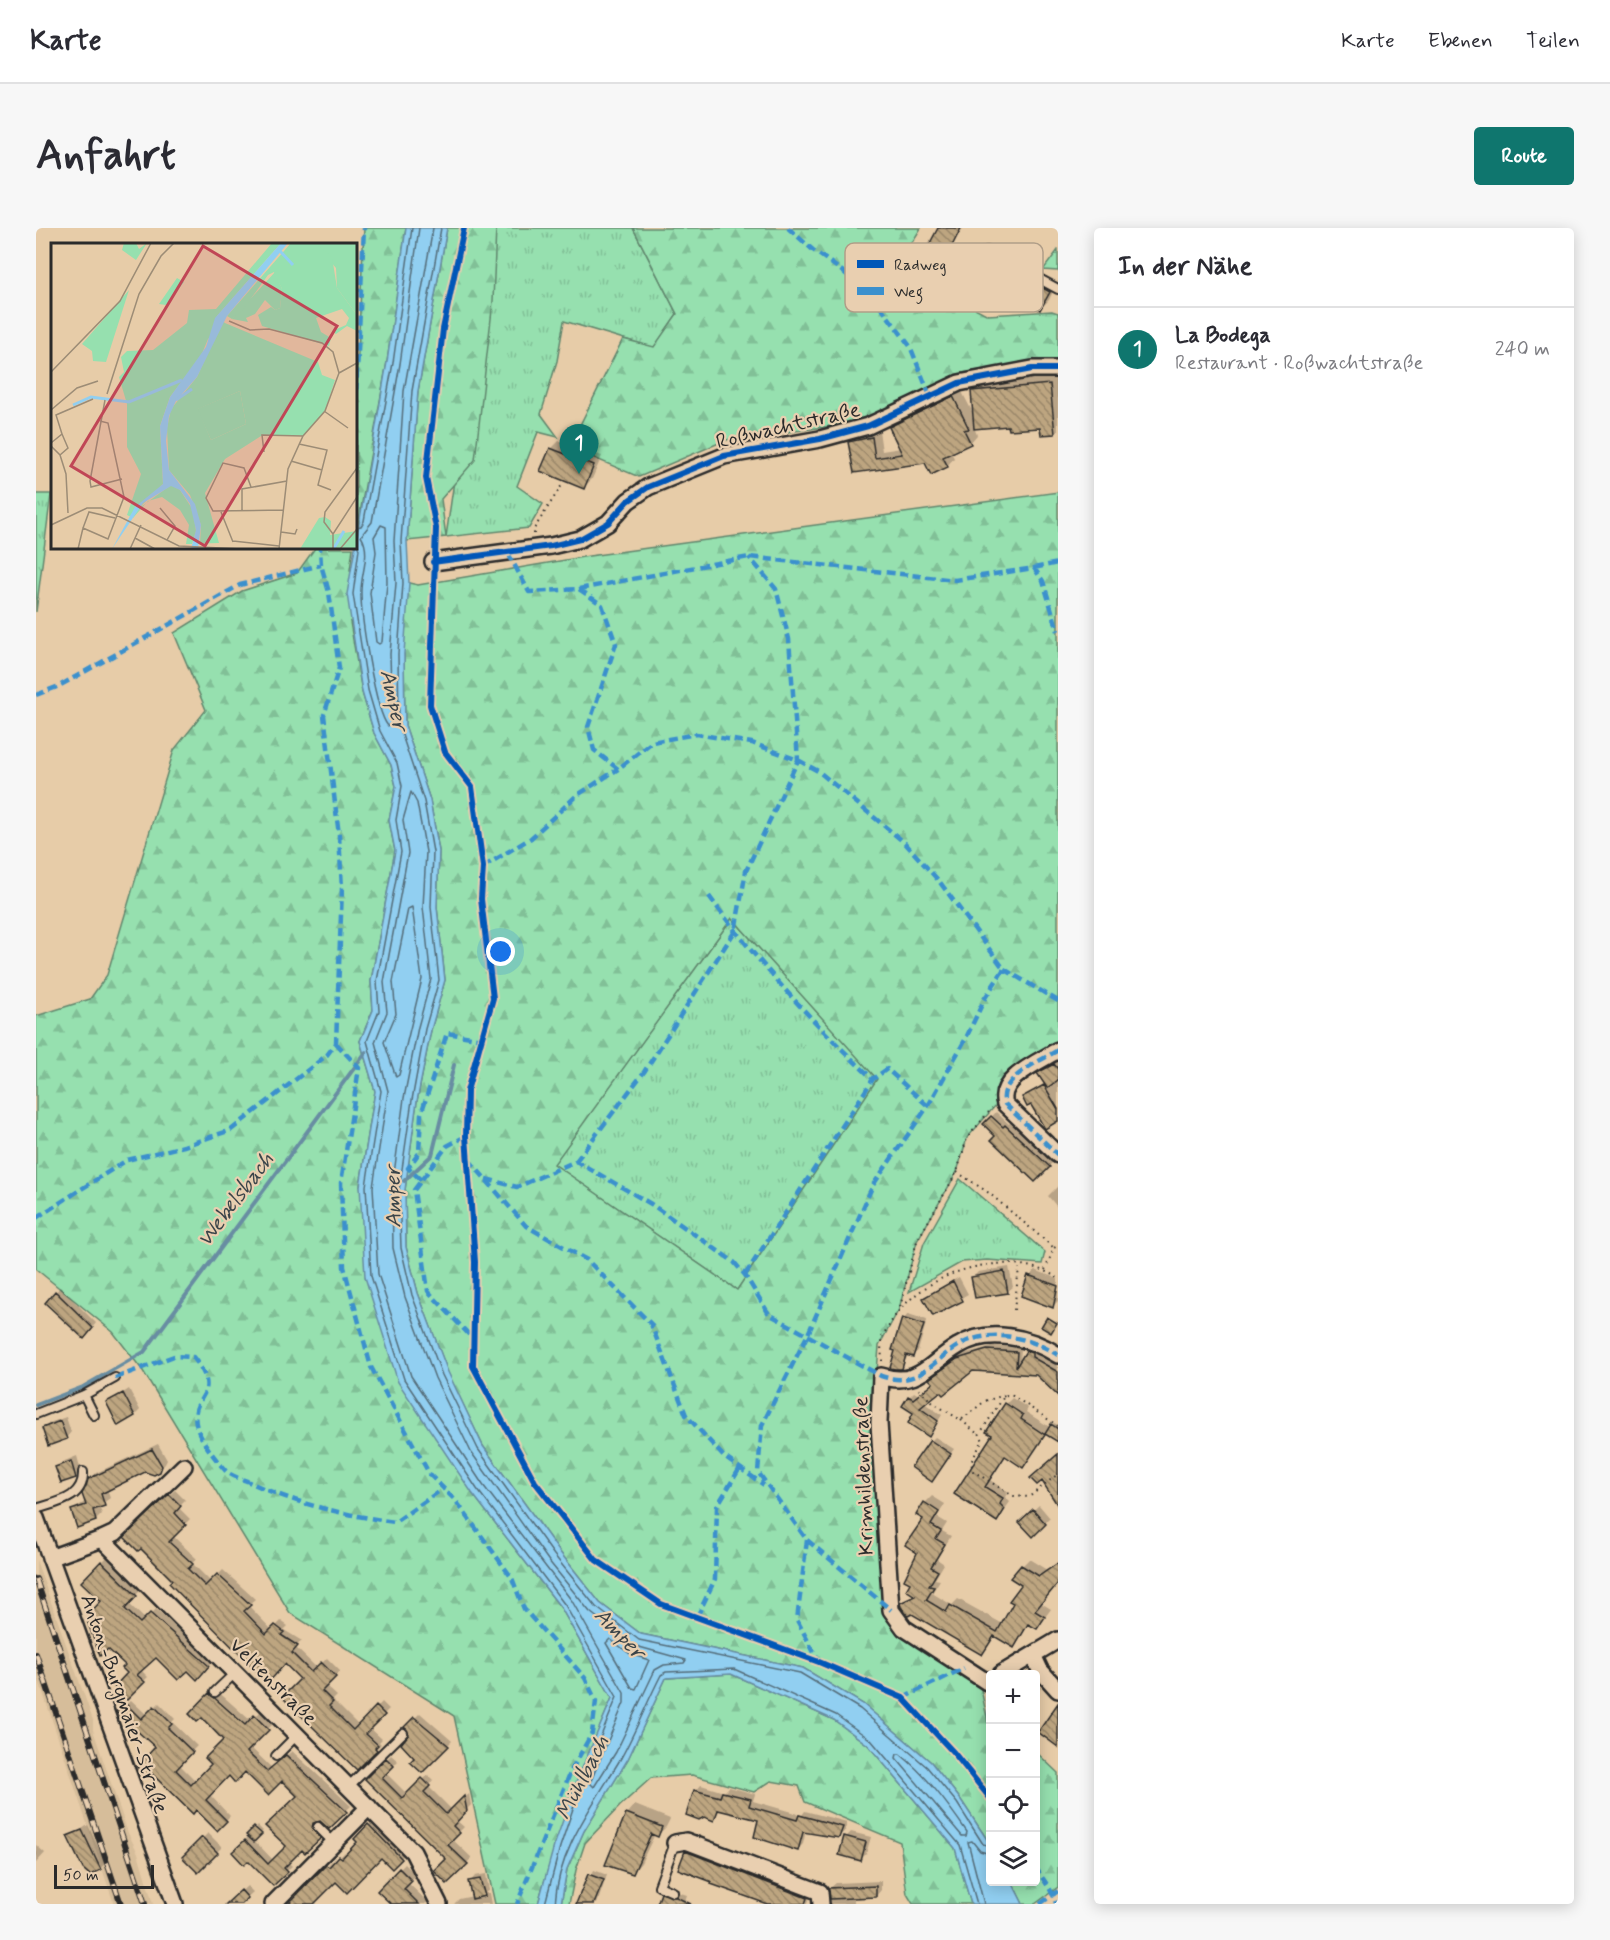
<!DOCTYPE html>
<html lang="de">
<head>
<meta charset="utf-8">
<style>
  body { margin:0; font-family:Mynerve,sans-serif; background:#f7f7f7; color:#2b2b33 }
  .controls { position:absolute; right:18px; bottom:18px; display:grid; overflow:hidden; border-radius:6px; box-shadow:0 3px 15px #0003 }
  .controls button { width:54px; height:54px; display:grid; place-items:center; padding:0; border:0; border-bottom:2px solid #e1e1e2; background:#fff; color:#2b2b33; font:30px sans-serif }
  .scale { position:absolute; left:18px; bottom:15px; width:100px; box-sizing:border-box; padding-left:6px; border:3px solid #2b2b2b; border-top:0; font-size:16px; line-height:21px; white-space:nowrap; color:#2b2b2b; -webkit-text-stroke:4px #e9cfb0; paint-order:stroke }
  .you { position:absolute; left:465px; top:724px; width:21px; height:21px; margin:-15px; border:4px solid #fff; border-radius:50%; background:#1a73e8; box-shadow:0 0 0 9px #1a73e833 }
  .badge { display:grid; place-items:center; width:39px; height:39px; border-radius:50%; background:#0f766e; color:#fff; font-size:20px; font-weight:700 }
  .pin { position:absolute; translate:-50% -50px; filter:drop-shadow(0 2px 3px #0008) }
  .pin::after { content:''; position:absolute; top:32px; width:21px; height:18px; background:inherit; clip-path:polygon(0 0,100% 0,50% 100%) }
  .list { margin:0; padding:0; list-style:none }
  h2 { display:flex; justify-content:space-between; align-items:center; height:78px; margin:0; padding:0 24px; font-size:26px }
  h2 small { font-size:20px; font-weight:400; color:#7c7c81 }
  .list li { display:grid; grid-template-columns:39px 1fr auto; gap:18px; align-items:center; box-sizing:border-box; height:84px; padding:0 24px; border-top:2px solid #e1e1e2 }
  .list b { display:block; font-size:22px; white-space:nowrap }
  .list p { margin:0; font-size:20px; white-space:nowrap; color:#7c7c81 }
  .list em { font-size:20px; font-style:normal; color:#7c7c81 }
  .icon { flex:none; width:33px; height:33px; fill:none; stroke:currentColor; stroke-width:2; stroke-linecap:round; stroke-linejoin:round }
  .map { position:relative; flex:none; width:1022px; height:1676px; overflow:hidden; border-radius:6px }
  header { display:flex; align-items:center; gap:36px; box-sizing:border-box; height:84px; padding:0 30px; background:#fff; border-bottom:2px solid #e1e1e2 }
  header strong { font-size:28px }
  nav { display:flex; gap:33px; margin-inline-start:auto; font-size:21px }
  .intro { display:flex; align-items:center; justify-content:space-between; box-sizing:border-box; height:144px; padding:0 36px }
  h1 { margin:0; font-size:42px }
  .button { padding:15px 27px; border-radius:6px; background:#0f766e; color:#fff; font-size:21px; font-weight:700 }
  main { display:flex; gap:36px; padding:0 36px }
  aside { flex:1; background:#fff; border-radius:6px; box-shadow:0 3px 15px #0003 }
  .map>svg:first-child { display:block }
</style>
</head>
<body>
<header>
<strong>Karte</strong>
<nav><a>Karte</a><a>Ebenen</a><a>Teilen</a></nav>
</header>
<div class="intro"><h1>Anfahrt</h1><a class="button">Route</a></div>
<main>
<div class="map">
<svg width="1022" height="1676" viewBox="0 0 1022 1676">
  <defs>
    <pattern id="grass-tufts" width="24" height="20" patternUnits="userSpaceOnUse" patternTransform="scale(1.5)"><rect width="24" height="20" fill="#96e0af"/><path d="M3 7l-1-3M5 7V3M7 7l1-3M15 17l-1-3M17 17v-4M19 17l1-3" fill="none" stroke="#81c097"/></pattern>
    <pattern id="forest-firs" width="22" height="20" patternUnits="userSpaceOnUse" patternTransform="scale(1.5)"><rect width="22" height="20" fill="#96e0af"/><path d="M5 1l3.5 6h-7zM16 11l3.5 6h-7z" fill="#81c097"/></pattern>
    <pattern id="building-back-hatch" width="6" height="6" patternUnits="userSpaceOnUse" patternTransform="scale(1.5)"><rect width="6" height="6" fill="#bda580"/><path d="M-1 5l2 2M0 0l6 6M5-1l2 2" fill="none" stroke="#9a8769"/></pattern>
  </defs>
  <rect width="100%" height="100%" fill="#e7cca8"/>
  <filter id="ink" filterUnits="userSpaceOnUse"><feTurbulence type="fractalNoise" baseFrequency=".0167" numOctaves="2"/><feDisplacementMap in="SourceGraphic" scale="12" xChannelSelector="R" yChannelSelector="G"/><feConvolveMatrix kernelMatrix="1 2 1 2 8 2 1 2 1" color-interpolation-filters="sRGB"/></filter>
  <g filter="url(#ink)">
    <!-- built -->
    <path fill="#d6bd9a" d="M0,1332L57,1492V1502L92,1605L102,1625L117,1676H78L0,1444Z"/>
    <!-- grass -->
    <path fill="url(#grass-tufts)" stroke="#60866d" stroke-width="1.5" d="M454,0H597L641,86L618,120L528,93L521,133L505,186L522,209L502,204L481,258L507,276L493,300L410,309Z
      M0,266H15L0,384Z
      M696,690L842,851L701,1062L517,936Z
      M924,951L1009,1024L1006,1036L951,1032L926,1034L873,1064L888,1015Z"/>
    <!-- forest -->
    <path fill="url(#forest-firs)" stroke="#60866d" stroke-width="1.5" fill-rule="evenodd" d="M328,0H370L351,134L320,308V164Z
      M411,0H460L457,73L439,232L405,271L410,309L371,313L382,163Z
      M597,0H885L872,21L881,37L935,49L929,64L935,78L952,87L1016,83L1022,85V134H992L921,146L858,178L811,196L690,212L603,249L558,230L540,205L587,111L618,119L641,86Z
      M1022,22V43L1007,42Z
      M1022,264V822L967,869L931,910L921,944L881,1013L863,1081L843,1118L837,1195L846,1380L862,1404L944,1456L952,1495L954,1497V1616L925,1572L895,1534L827,1476L767,1440L605,1406L564,1375L523,1323L447,1218L412,1145L382,1065L370,1019L369,962L381,873L395,802L409,752L401,679L403,623L394,572L369,497L368,426L314,394L326,464L338,505L355,537L360,558L353,592L359,623L335,753L337,782L324,813L339,863L324,958L436,1265L525,1380L576,1470C547,1538 521,1605 502,1676H459L418,1488L254,1385L107,1143L77,1104L0,1041V788L54,771L71,747L138,522L170,482L138,405L206,363L261,345L279,320H317L314,342L382,357L553,328ZM696,690L841,851L701,1062L518,936Z
      M695,1446L798,1492L832,1517L919,1620L935,1676H877L871,1666L864,1614L769,1574L763,1558L735,1553L718,1564L656,1547L615,1550L584,1578L549,1615L540,1642L533,1676H525L531,1641L548,1603L592,1531L630,1450Z
      M1000,1524L1022,1545V1659L999,1676H987L976,1654H999Z"/>
    <!-- water -->
    <path fill="#91cff1" stroke="#688da2" stroke-width="1.5" d="M370,0H411L382,163L371,313L373,355L368,426L369,497L394,572L403,623L401,679L409,752L395,802L381,873L369,962L370,1019L382,1065L412,1144L447,1218L523,1323L564,1375L605,1406L767,1440L827,1476L895,1534L925,1572L954,1616V1654H976L987,1676H935L919,1620L832,1517L798,1492L695,1446L630,1450L592,1531L548,1603L531,1641L525,1676H502L518,1618L541,1552L576,1470L525,1380L436,1265L362,1154L329,1049L324,958L339,863L324,813L337,782L335,753L359,623L353,592L360,558L355,537L338,505L326,464L311,366L351,134Z"/>
    <!-- shadow -->
    <path fill="#0003" d="M904,0H927L911,25Z
      M993,40L1021,55L1013,72L1004,81L985,48Z
      M1022,146V204L1006,205V198L974,196L938,199L941,207L934,215L915,224L918,230L911,238L890,233L820,244L813,214L821,206L843,202L846,223L865,220L854,199L862,192L925,162L939,189L937,163L947,153Z
      M523,213L566,228L556,251L547,260L515,221Z
      M1022,833V892L987,869L1009,855L1003,846Z
      M960,884L973,896L975,894L1017,934L999,952L949,896Z
      M1022,958V980L1012,968Z
      M973,1039L977,1059L971,1064L937,1049L942,1044Z
      M999,1042L1022,1051V1073L1017,1078L994,1048Z
      M923,1049L932,1066L897,1086L889,1070Z
      M24,1059L60,1095L52,1105L20,1064Z
      M872,1086L891,1092L882,1123L877,1127L873,1126L865,1139L868,1091Z
      M956,1118L985,1120L984,1135L996,1119L1022,1136V1166L1001,1145L936,1141L888,1175L906,1187L893,1207L873,1169L878,1164L883,1167L898,1155L900,1147L927,1126Z
      M93,1161L104,1182L99,1187L72,1175Z
      M976,1170L992,1180L990,1184L1015,1200L1018,1195L1022,1197V1212L1011,1205L987,1238L970,1227L954,1252L972,1264L969,1269L974,1274L961,1292L920,1266L958,1207L970,1176Z
      M30,1189L35,1204L30,1210L8,1201L13,1195Z
      M899,1209L918,1221L896,1252L895,1213Z
      M122,1216L131,1232L129,1236L123,1242H109L71,1261L74,1270L63,1278L66,1286L60,1292L36,1282L50,1273L54,1252L60,1245Z
      M41,1228L45,1243L40,1248L26,1253L21,1239L26,1234Z
      M139,1262L149,1272L142,1279L154,1291L137,1308L161,1331L156,1335L175,1354L187,1342L219,1371L212,1377L236,1402L245,1393L252,1398L248,1402L266,1413L259,1419L281,1440L291,1430L304,1443L290,1458L301,1468L297,1472L323,1498L346,1474L353,1481L334,1500L346,1511L343,1514L345,1516L321,1540L266,1451L250,1434L138,1352L105,1319L91,1309Z
      M896,1268L909,1276L901,1289L911,1295L906,1303L915,1308L901,1331L908,1336L899,1351L904,1352L896,1365L916,1377L922,1371L967,1396L987,1356L977,1349L986,1338L993,1331L1011,1342L1022,1335V1355L1005,1375L1015,1381L1001,1400L994,1395L978,1418L960,1407L946,1425L866,1376L879,1366L876,1355L889,1291V1275Z
      M1003,1277L1014,1290L997,1307L985,1294Z
      M71,1329L104,1363L92,1375L110,1392L120,1381L177,1433L161,1450L152,1441L120,1428L105,1442L112,1449L91,1470L93,1445L91,1437L59,1390L67,1373L47,1354Z
      M999,1453L1005,1460L999,1465Z
      M179,1461L215,1493L224,1484L237,1496L214,1519L236,1540L256,1523L315,1578L293,1599L285,1592L281,1593L288,1604L269,1623L266,1620L252,1634L256,1638L237,1656L212,1631L198,1624L222,1598L227,1603L218,1612L238,1633L252,1618L263,1567L246,1550L210,1542L193,1546L173,1566L194,1588L181,1601L122,1519L82,1484L95,1472L111,1487L123,1475L139,1491L136,1494L161,1518L143,1536L161,1554L177,1536L189,1512L166,1488L155,1486Z
      M384,1485L416,1513L386,1543L375,1506L370,1499Z
      M355,1527L362,1533L350,1545L372,1567L392,1547L397,1552L392,1558L416,1582L433,1566L435,1577L420,1592L428,1599L416,1611L436,1630L411,1654L413,1631L331,1551Z
      M665,1557L688,1564L693,1559L719,1566L717,1573L766,1587L769,1583L811,1594L809,1603L803,1608L770,1603L767,1616L762,1621L724,1591L685,1581L677,1591L652,1586L660,1563Z
      M599,1577L634,1591L630,1599L622,1607L619,1606L605,1635L597,1644L591,1586Z
      M338,1592L370,1625L356,1639L345,1628L300,1652L279,1673L281,1676H254L296,1633L298,1635L309,1624L312,1626L323,1614L320,1611Z
      M52,1597L69,1635L64,1641L33,1609Z
      M815,1604L835,1609L830,1626L825,1631L810,1609Z
      M172,1605L186,1619L162,1643L148,1629Z
      M0,1617L9,1625L0,1635Z
      M655,1619L775,1665L771,1676H735L678,1653L650,1624Z
      M369,1636L380,1647L372,1655L392,1674L389,1676H357L343,1663Z
      M558,1642L571,1647L561,1676L542,1674Z
      M450,1646L453,1662L449,1665H453L455,1676H418L423,1671L437,1668L434,1654L439,1648Z
      M845,1653V1662L840,1668L818,1669V1676H795L794,1660L800,1655Z
      M211,1658L217,1664L204,1676H192Z
      M632,1661L651,1667L648,1676H623Z"/>
    <g fill="none" stroke-linecap="round" stroke-linejoin="round">
      <!-- shore -->
      <path stroke="#546d7a" stroke-width="1.5" d="M383,0L364,136L336,294L325,308C336,326 324,346 325,366C325,389 339,483 352,498L356,495L354,426L360,355L358,313L368,163L397,0
        M405,0L376,163L365,313L367,355L362,426L363,498L388,573L397,624L395,679L403,752L389,801L376,872L363,962L365,1020L376,1067L406,1147L442,1221L518,1327L560,1379L603,1412L764,1445L824,1481L891,1539L921,1575L947,1616L954,1618
        M345,297L350,299L351,355L346,414L343,416L340,414L334,365L340,324L338,309Z
        M320,299L325,298L328,293L357,135L376,0
        M320,314L323,321L317,366L332,462L344,503L361,535L366,558L360,592L365,624L341,753L343,783L331,813L345,863L330,958L335,1048L368,1151L441,1261L529,1377L581,1469L546,1554L524,1619L509,1676
        M375,564L381,575L390,624L387,679L395,751L382,799L368,870L356,961L357,1020L369,1069L399,1150L435,1224L512,1332L554,1384L596,1417L650,1432L648,1435L628,1437L619,1442L580,1524L558,1559L554,1555L588,1475V1465L536,1373L447,1257L375,1148L342,1046L337,959L352,863L339,814L351,784L348,754L372,625L367,592Z
        M376,679L386,751L363,847L360,849L348,814L360,786L357,754L372,681Z
        M574,1411L594,1426L613,1432L600,1461L596,1460L570,1415Z
        M861,1526H864C891,1548 911,1575 931,1604L930,1608H926L860,1530Z
        M519,1676C522,1621 558,1576 585,1530C600,1503 611,1474 625,1447L630,1444L698,1441L800,1487L835,1512L924,1617L941,1676
        M948,1676L932,1614L936,1613L944,1623L954,1626"/>
      <!-- stream -->
      <path stroke="#688da2" stroke-width="4" d="M368,953L396,927L418,837
        M0,1177L47,1159L108,1124L330,824"/>
    </g>
    <!-- building -->
    <path fill="url(#building-back-hatch)" stroke="#2b2b2b" stroke-width="1.5" d="M902,0H925L912,26L893,17Z
      M983,47L1014,64L1004,82L974,67Z
      M1014,156L1019,206L1005,207L1004,200L973,202L972,198L938,201L935,163Z
      M917,168L933,201L928,202L935,216L907,229L912,239L895,247L889,235L818,245L812,214L836,209L839,230L866,226L853,199Z
      M514,220L558,237L548,261L504,243Z
      M1018,836L1022,841V852L1011,860L1001,845Z
      M1008,857L1022,881V893L1009,901L995,877L991,879L986,869Z
      M955,888L967,899L969,897L1014,939L999,954L955,912L959,908L947,896Z
      M968,1043L972,1065L939,1070L935,1049Z
      M992,1047L1022,1058L1017,1080L985,1068Z
      M917,1053L927,1073L897,1088L887,1070Z
      M19,1063L57,1100L48,1111L9,1075Z
      M1011,1089L1021,1095L1015,1105L1005,1099Z
      M866,1090L888,1097L877,1129L870,1127L866,1141H859L854,1140L859,1123L856,1122Z
      M951,1122L981,1124L980,1139L990,1123L996,1125V1129L1022,1144V1168L1000,1147L937,1143L907,1167L904,1164L884,1180L902,1193L893,1209L872,1195L877,1185L866,1178L872,1168L877,1171L897,1155L893,1151L921,1131Z
      M87,1165L99,1188L82,1198L70,1174Z
      M969,1175L987,1187L985,1191L1009,1207L987,1240L969,1228L949,1259L967,1270L964,1276L969,1281L961,1294L918,1266L956,1207L950,1204Z
      M24,1193L31,1211L12,1218L6,1200Z
      M1015,1196L1022,1201V1214L1009,1206Z
      M894,1212L915,1226L896,1254L875,1239Z
      M116,1221L126,1238L124,1244L118,1247L109,1244L65,1266L69,1278L57,1282L60,1293L41,1300L35,1282L50,1277L46,1266L52,1251Z
      M1022,1226V1278L1006,1253L1001,1257L994,1250Z
      M35,1233L40,1250L25,1255L19,1239Z
      M133,1266L145,1278L139,1285L150,1297L133,1314L157,1336L152,1341L169,1358L181,1346L215,1377L208,1383L230,1406L239,1397L248,1404L245,1407L262,1418L256,1425L275,1444L285,1434L300,1449L286,1463L297,1474L293,1478L317,1502L340,1478L349,1487L330,1506L342,1517L339,1520L341,1522L321,1542L246,1469L264,1451L249,1436L232,1455L133,1355L136,1352L105,1321L102,1323L88,1309Z
      M888,1274L903,1284L895,1297L905,1303L900,1311L909,1316L895,1339L902,1343L893,1358L898,1359L890,1372L910,1384L914,1377L961,1404L977,1375L973,1373L985,1357L974,1350L985,1337L1003,1348L1022,1335V1355L999,1383L1009,1389L1001,1401L992,1396L978,1420L958,1408L946,1427L876,1386L872,1388L865,1379L864,1375L879,1368L870,1362L874,1355L868,1352L881,1325L869,1317L887,1291L880,1287Z
      M997,1281L1010,1296L997,1309L983,1294Z
      M65,1333L101,1368L89,1381L104,1395L114,1385L173,1438L161,1452L152,1443L142,1452L120,1430L101,1447L109,1454L91,1472L78,1459L91,1445L86,1440L89,1437L72,1421L64,1428L52,1395L57,1390L53,1386L65,1373L45,1354Z
      M173,1465L209,1497L218,1487L233,1502L211,1524L231,1543L250,1527L311,1584L293,1601L284,1593L277,1595L276,1601L285,1610L269,1625L266,1622L248,1640L252,1644L237,1658L212,1633L208,1637L196,1624L209,1612L232,1636L250,1618L229,1598L261,1568L246,1553L232,1567L209,1544L199,1555L193,1548L170,1572L191,1593L181,1603L160,1582L157,1586L116,1546L113,1550L101,1539L119,1519L80,1484L89,1475L105,1491L118,1478L136,1496L132,1500L157,1524L140,1542L155,1557L175,1536L169,1530L187,1512L166,1490L161,1494L153,1486Z
      M1022,1475V1519L1002,1504Z
      M378,1489L413,1518L386,1545L374,1534L378,1530L365,1516L373,1506L368,1499Z
      M350,1530L358,1538L346,1550L366,1570L386,1550L394,1558L388,1564L410,1586L428,1568L431,1583L417,1598L424,1605L412,1617L432,1636L411,1656L398,1643L410,1631L329,1551Z
      M658,1562L684,1569L686,1564L715,1571L713,1578L761,1592L763,1587L807,1599L803,1610L767,1604L762,1623L718,1609L722,1592L682,1582L678,1593L668,1589L663,1592L650,1587Z
      M590,1585L626,1599L622,1609L615,1606L597,1646L569,1637Z
      M332,1596L366,1631L356,1641L345,1630L311,1665L300,1654L278,1676H252L290,1637L293,1639L303,1628L306,1630L321,1614L318,1611Z
      M218,1599L226,1606L218,1614L210,1607Z
      M46,1602L65,1642L54,1647L47,1641L31,1608Z
      M808,1608L830,1614L825,1633L803,1627Z
      M166,1609L182,1625L162,1645L146,1629Z
      M649,1623L771,1670L769,1676H731L675,1656L676,1654L642,1641Z
      M363,1640L376,1653L368,1661L383,1676H355L341,1663Z
      M552,1646L568,1652L558,1676H540Z
      M444,1651L449,1668L436,1671L432,1653Z
      M840,1658V1669L794,1671L792,1660Z
      M205,1662L212,1670L206,1676H190Z
      M625,1665L640,1669L655,1676H621Z"/>
    <g fill="none" stroke-linecap="round" stroke-linejoin="round">
      <!-- service casing -->
      <g stroke="#2b2b2b" stroke-width="12">
        <path id="service" d="M951,23L1022,61
          M48,1167L58,1187
          M0,1186L48,1167L79,1150
          M0,1281C21,1274 48,1271 47,1244
          M179,1464L199,1445
          M240,1528L261,1507
          M312,1559L367,1505
          M282,1599L298,1615
          M637,1664L623,1658L639,1615"/>
      </g>
      <!-- minor casing -->
      <g stroke="#2b2b2b" stroke-width="20">
        <path id="minor" d="M397,334L515,318L544,311L572,295L592,273L612,259L688,228L784,211L832,198L923,155L996,141H1022
          M1022,822C1005,833 960,851 969,876L1022,927
          M0,1290L139,1676
          M66,1311L79,1305L148,1238
          M14,1330L66,1311L377,1624L403,1676
          M998,1429L1004,1442L1022,1462
          M965,1446L1022,1412
          M954,1452L951,1454L868,1400L855,1382L843,1195L845,1148C883,1160 893,1135 922,1118C952,1099 994,1109 1022,1127
          M639,1615L650,1613L784,1664L785,1676
          M237,1676L333,1579"/>
      </g>
      <!-- path -->
      <path stroke="#2b2b2b" stroke-width="2" stroke-dasharray="1.5 4.5" stroke-linecap="butt" d="M498,306V301L526,257
        M921,944L953,965L1018,1020
        M1009,1042L1018,1020L1022,1017
        M864,1079L881,1013L921,944L931,910L956,880
        M978,1082L983,1040
        M846,1133C846,1126 844,1116 846,1110C847,1105 853,1099 855,1094C887,1043 970,1018 1022,1050
        M883,1161L897,1175L925,1192L949,1173L969,1167
        M925,1192L943,1207
        M1022,1198L977,1168L969,1167L943,1207L947,1212L935,1234L937,1243L977,1268L993,1269L1022,1246"/>
      <!-- service -->
      <use href="#service" stroke="#e9cfb0" stroke-width="8"/>
      <!-- minor -->
      <use href="#minor" stroke="#e9cfb0" stroke-width="15"/>
      <!-- rail casing -->
      <g stroke="#2b2b2b" stroke-width="6">
        <path id="rail" d="M0,1351L109,1676
          M0,1426L85,1676"/>
      </g>
      <!-- rail -->
      <use href="#rail" stroke="#e9cfb0" stroke-width="4" stroke-dasharray="11" stroke-linecap="butt"/>
      <!-- quiet -->
      <path stroke="#3b90cd" stroke-width="4.5" stroke-dasharray="9 4.5" stroke-linecap="butt" d="M752,0L777,22L832,62L874,118L894,168
        M320,164L328,0
        M472,325L493,364L543,361L566,377L580,416L552,499L558,522L582,541L616,514L660,506L716,515L762,532L782,543L869,615L903,653L968,741L949,770L929,812L892,878L837,957L772,1106L726,1197L722,1244L771,1312L761,1392L783,1434
        M998,340L1022,335
        M543,361L713,329L919,352L998,340L1007,353L1022,403
        M0,467L23,458L204,357L285,337
        M447,639L495,610L540,568L582,541
        M673,668C721,734 777,795 837,851
        M968,741L1022,773
        M300,815L323,840L305,955L308,1039L335,1139L394,1247L420,1273L476,1350L488,1381L549,1450L560,1473L556,1505L535,1543L481,1676
        M1022,822C1005,833 960,851 969,876L1022,927
        M430,908L411,918L378,962L392,1063L438,1112
        M433,932L490,998L551,1032L615,1096L650,1187L688,1229L728,1257
        M540,933L608,844L699,703L710,643L762,532L753,411L740,361L713,329
        M450,951L481,959L540,933L615,976L698,1034L709,1047L733,1086L845,1148C883,1160 893,1135 922,1118C952,1099 994,1109 1022,1127
        M385,952L372,940L383,925L385,886L411,805L446,811
        M0,990L91,932L148,918L195,902L291,827L300,815L306,661L303,607L288,487L303,440L293,364L285,337L284,320
        M709,1047L837,851L851,841L892,878
        M79,1150L138,1128L157,1129C190,1171 151,1164 161,1200C165,1212 180,1232 189,1242C194,1248 206,1251 213,1254C260,1276 308,1287 359,1294L408,1260
        M771,1312L855,1382
        M661,1389L679,1351L681,1278L704,1240
        M951,1454L954,1490
        M867,1470L928,1440
        M999,1638C1006,1651 1017,1662 1020,1676
        M1004,1676L1022,1663"/>
      <!-- cycleway casing -->
      <g stroke="#e9cfb0" stroke-width="10">
        <path id="cycleway" d="M428,0L407,101L390,250L400,300L394,477L409,524L436,559L447,639L445,671L457,770L431,863L430,908L439,1034L437,1138L499,1254L560,1332L625,1376L783,1434L867,1470L918,1525L954,1570
          M397,334L515,318L544,311L572,295L592,273L612,259L688,228L784,211L832,198L923,155L996,141H1022"/>
      </g>
      <!-- cycleway -->
      <use href="#cycleway" stroke="#0057b8" stroke-width="6"/>
    </g>
  </g>
  <g text-anchor="middle" dominant-baseline="central" stroke-width="4.5" stroke-linejoin="round" paint-order="stroke">
    <!-- street labels -->
    <g font-size="21" fill="#2b2b2b" stroke="#e9cfb0">
      <text transform="translate(752 198) rotate(-13)">Roßwachtstraße</text>
      <text transform="translate(828 1248) rotate(-92)">Krimhildenstraße</text>
      <text transform="translate(237 1454) rotate(45)">Veltenstraße</text>
      <text transform="translate(88 1476) rotate(71)">Anton-Burgmaier-Straße</text>
    </g>
    <!-- water labels -->
    <g font-size="22" font-style="italic" fill="#3a4449" stroke="#e9cfb0">
      <text transform="translate(357 472) rotate(77)">Amper</text>
      <text transform="translate(358 969) rotate(-91)">Amper</text>
      <text transform="translate(200 972) rotate(-53)">Webelsbach</text>
      <text transform="translate(583 1406) rotate(46)">Amper</text>
      <text transform="translate(547 1550) rotate(-63)">Mühlbach</text>
    </g>
  </g>
  <!-- overview -->
  <g transform="translate(15 15)">
    <rect width="306" height="306" fill="#e7cca8"/>
    <path d="M264,0H306V72L286,45L285,25ZM224,29L231,46L229,65L224,67L214,57L204,71L195,75L197,79L181,76ZM126,35L133,39L115,62L108,61ZM78,47L55,119L42,118L41,108L31,101ZM189,148L195,181L160,197L146,166ZM274,274L280,278L279,292L306,288V306H249L268,275Z" fill="#96e0af"/>
    <path d="M73,0H85L88,6L96,0L85,17L71,7ZM221,0H230L166,73L174,80L267,119L271,132L284,137L274,168L252,193H210L174,216L154,250L168,300L135,301L138,282L129,267L111,254L97,258L82,275L76,272L90,231L76,204V161L68,134L73,129L70,114L76,108L102,107L136,80L138,67L165,66ZM167,88L146,134L120,166L116,185L118,227L139,252L150,282L149,301H141L145,288L142,267L129,247L120,242L87,266L112,241L109,183L119,154L150,113L157,96ZM189,148L195,181L160,197L147,166ZM240,0H264L281,14L286,45L306,72V88L296,83L285,91L281,88L295,82L298,75L291,66L265,75L270,89L280,95L278,103L211,83L207,72L220,64L224,67L229,65L231,46L223,29L217,32L191,68L181,76L176,73Z" fill="#96e0af" fill-rule="evenodd"/>
    <path d="M230,0H237L176,73L146,134L125,158L118,173L115,198L118,227L144,261L150,282L147,306H140L145,287L139,261L129,247L120,243L92,260L61,306L84,264L112,241L109,183L119,154L155,104L164,75Z" fill="#91cff1"/>
    <path fill="none" stroke="#91cff1" stroke-width="3" d="M229,8L242,22M125,157L141,146M22,162L40,154L78,159L131,137M283,305L293,288"/>
    <path fill="none" stroke="#9c8c76" stroke-width="1.5" d="M178,78L199,87L218,86L271,100L282,109L288,130L274,168L252,193L237,226L228,306M0,129L69,58L100,0M288,130L306,120M56,151L88,51L110,13L123,0M54,157L39,238L40,244L71,236M0,167L26,145L47,138M273,168L297,185M49,178L57,180L73,254L57,296L32,285L38,269L64,275M0,200L11,191L5,172L42,156M248,201L276,207L267,242L280,247M0,203L9,212L15,231L17,270M213,209L211,192L252,193M9,212L17,205L11,191M240,218L271,227M200,244L193,225L172,220L155,255L162,268L232,267M109,265L124,283L116,297M191,267V246L236,238M170,269L182,299M0,282L36,265H51L128,303L191,306M230,289L244,291L246,286M282,291L273,279L274,269L306,225M84,295L104,306M182,298L228,303M27,306L32,285M79,306L90,282M282,306V291L306,254M289,306L306,286"/>
    <path fill="#c04656" fill-opacity="0.15" stroke="#c04656" stroke-width="3" d="M152,3L286,83L154,303L20,223Z"/>
    <rect width="306" height="306" fill="none" stroke="#2b2b2b" stroke-width="3"/>
  </g>
  <!-- legend -->
  <rect x="809" y="15" width="198" height="69" rx="9" fill="#e9cfb0" stroke="#b09e88" stroke-width="1.5"/>
  <rect x="821" y="32" width="27" height="8" fill="#0057b8"/>
  <rect x="821" y="59" width="27" height="8" fill="#3b90cd"/>
  <g font-size="16" fill="#2b2b2b">
    <text x="858" y="42">Radweg</text>
    <text x="858" y="69">Weg</text>
  </g>
</svg>
<div class="controls">
<button>+</button>
<button>−</button>
<button><svg class="icon" aria-label="locate" viewBox="0 0 24 24"><circle cx="12" cy="12" r="6"/><path d="M12 2v4M12 18v4M2 12h4M18 12h4"/></svg></button>
<button><svg class="icon" aria-label="layers" viewBox="0 0 24 24"><path d="M12 4l9 5-9 5-9-5zM3 14l9 5 9-5"/></svg></button>
</div>
<div class="scale">50 m</div>
<div class="you"></div>
<div class="pin badge" style="left:543px;top:246px">1</div>
</div>
<aside>
<h2>In der Nähe<small></small></h2>
<ul class="list">
<li><span class="badge">1</span><div><b>La Bodega</b><p>Restaurant · Roßwachtstraße</p></div><em>240 m</em></li>
</ul>
</aside>
</main>
</body>
</html>
